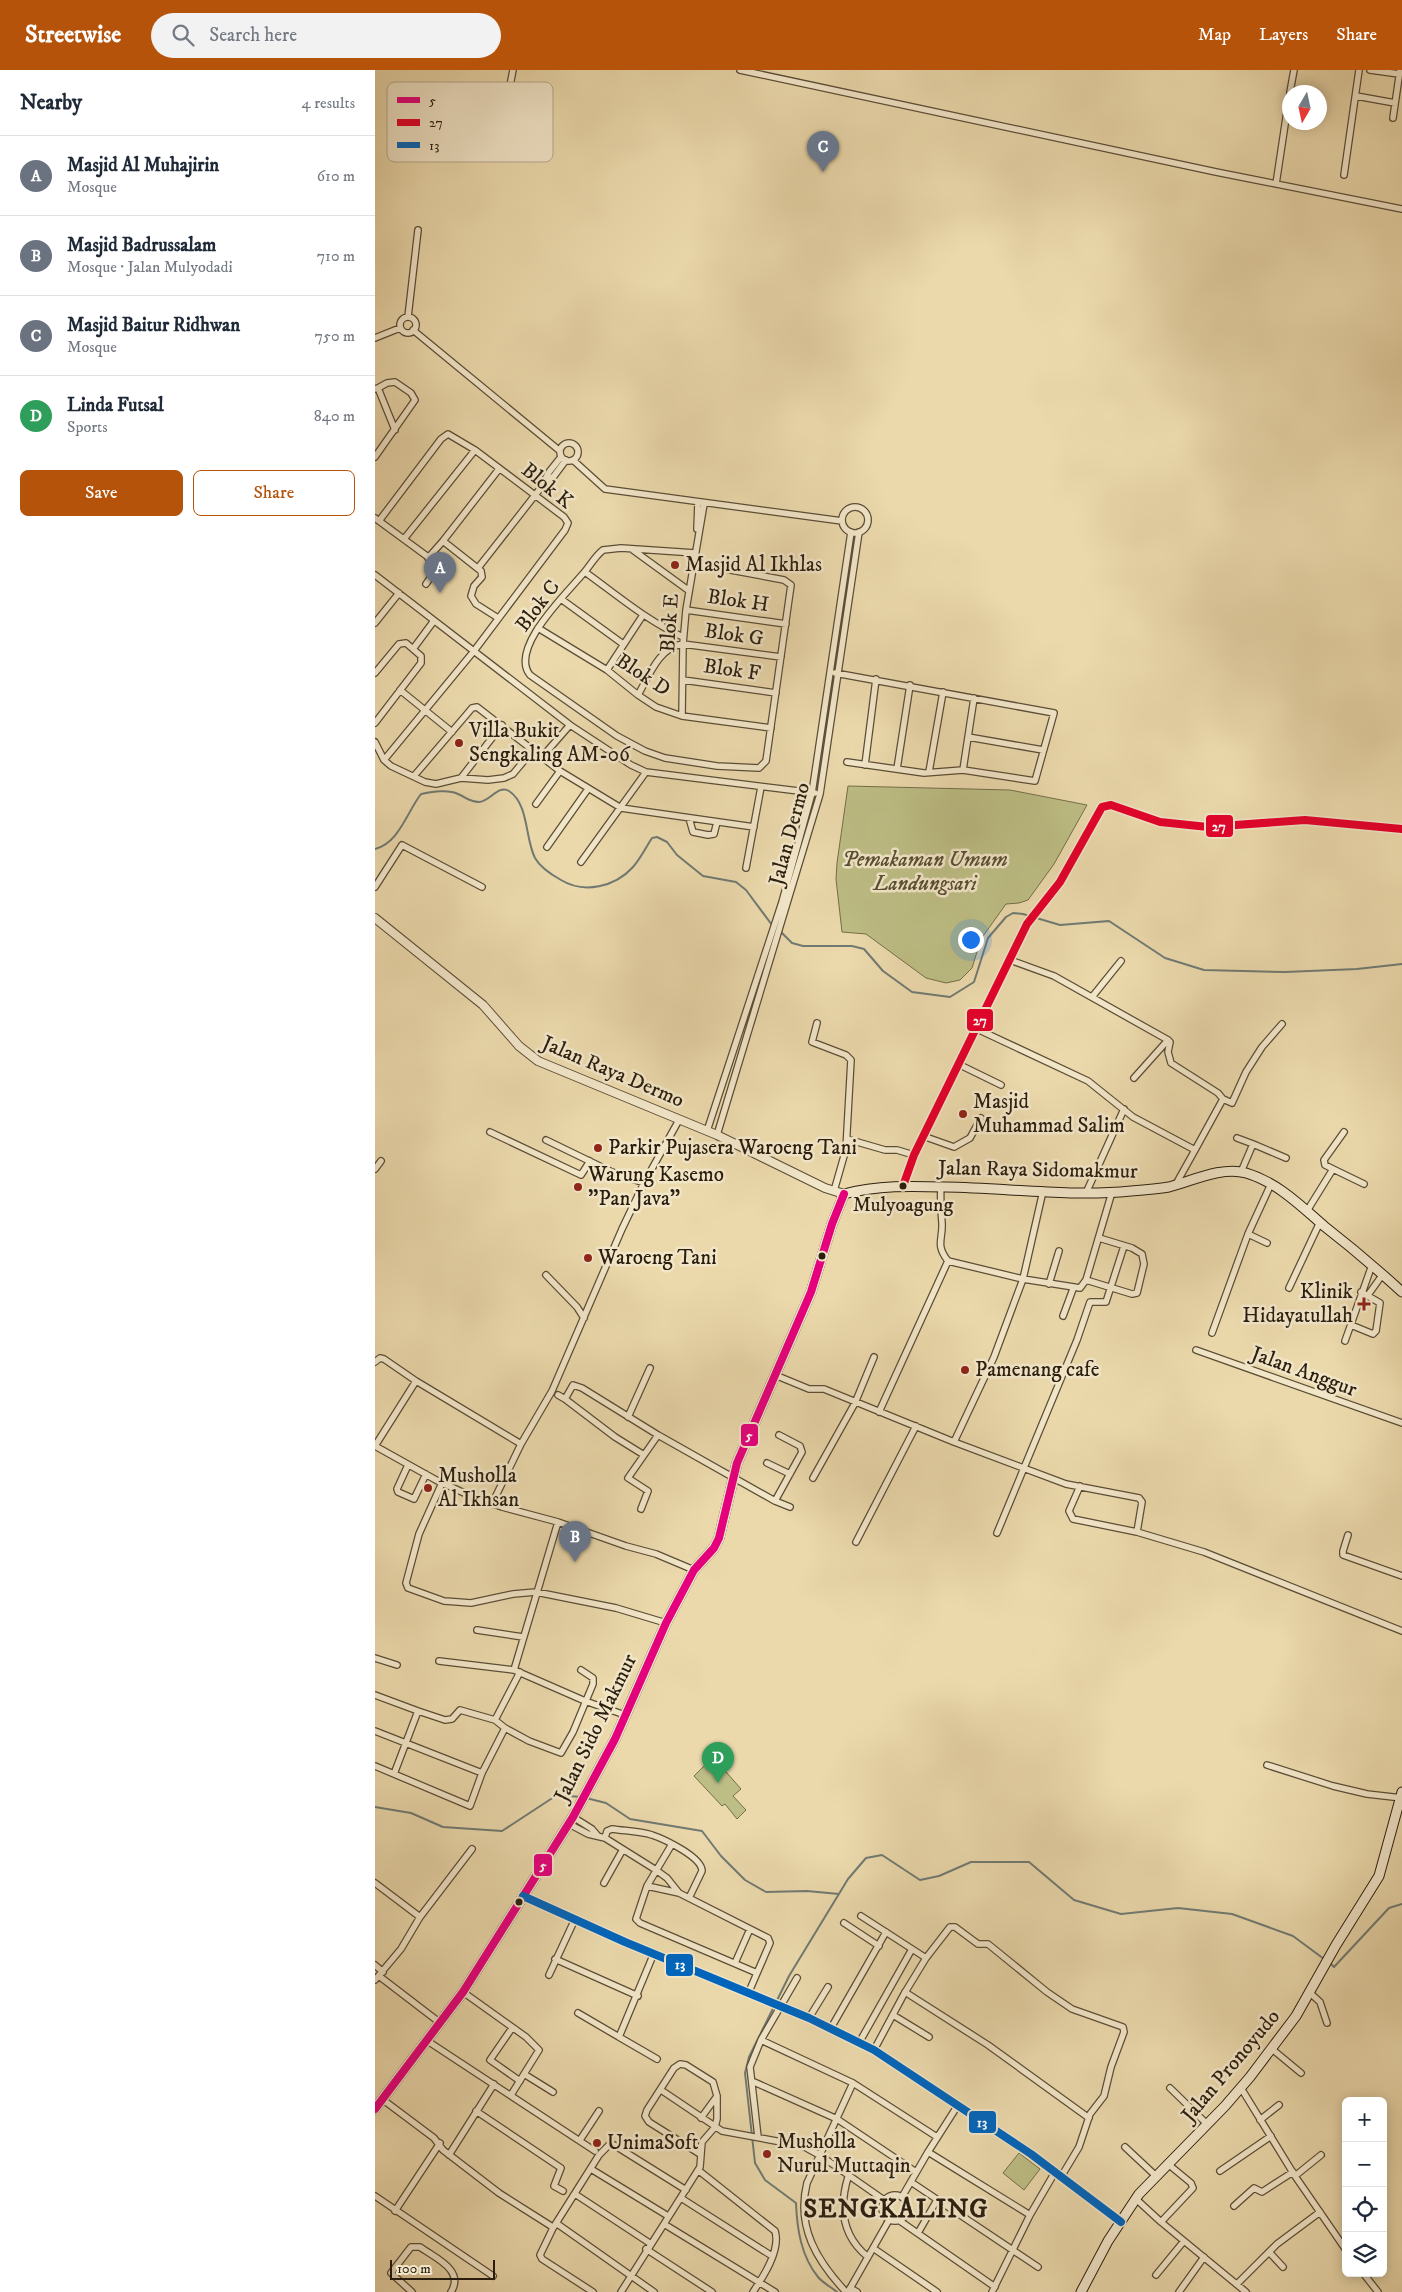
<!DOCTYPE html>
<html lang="en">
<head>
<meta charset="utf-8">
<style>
  body { margin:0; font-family:"IM FELL DW Pica",serif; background:#f2f2f3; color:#1f2937 }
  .controls { position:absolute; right:15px; bottom:15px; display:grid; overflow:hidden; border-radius:8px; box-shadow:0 2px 12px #0003 }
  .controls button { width:45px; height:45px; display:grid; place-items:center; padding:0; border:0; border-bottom:1px solid #e0e1e3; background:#fff; color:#1f2937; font:25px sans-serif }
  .compass { position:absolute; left:907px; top:15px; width:45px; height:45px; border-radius:50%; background:#fff; box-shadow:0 2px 12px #0003; rotate:189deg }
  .scale { position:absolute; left:15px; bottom:12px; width:105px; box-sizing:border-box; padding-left:5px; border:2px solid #2b1e0f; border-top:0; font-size:14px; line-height:18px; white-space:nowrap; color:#2b1e0f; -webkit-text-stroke:4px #f2e6c9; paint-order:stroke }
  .you { position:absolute; left:595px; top:869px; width:18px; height:18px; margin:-12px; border:4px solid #fff; border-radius:50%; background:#1a73e8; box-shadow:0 0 0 8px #1a73e833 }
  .badge { display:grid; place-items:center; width:32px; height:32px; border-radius:50%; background:#b45309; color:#fff; font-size:16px; font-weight:700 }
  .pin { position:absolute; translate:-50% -41px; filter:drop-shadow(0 1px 2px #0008) }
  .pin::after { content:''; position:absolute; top:26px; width:18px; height:15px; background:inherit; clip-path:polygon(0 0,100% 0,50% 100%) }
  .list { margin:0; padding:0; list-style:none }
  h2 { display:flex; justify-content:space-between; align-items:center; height:65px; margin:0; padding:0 20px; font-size:21px }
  h2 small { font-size:16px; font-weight:400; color:#747a83 }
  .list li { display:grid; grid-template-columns:32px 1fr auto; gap:15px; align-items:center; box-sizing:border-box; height:80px; padding:0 20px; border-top:1px solid #e0e1e3 }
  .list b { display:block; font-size:19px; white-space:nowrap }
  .list p { margin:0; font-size:16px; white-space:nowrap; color:#747a83 }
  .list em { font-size:16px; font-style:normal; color:#747a83 }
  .actions { display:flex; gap:10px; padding:15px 20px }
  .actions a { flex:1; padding:11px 0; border:1px solid #b45309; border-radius:8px; text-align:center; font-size:18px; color:#b45309 }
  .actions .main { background:#b45309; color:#fff }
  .icon { flex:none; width:28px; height:28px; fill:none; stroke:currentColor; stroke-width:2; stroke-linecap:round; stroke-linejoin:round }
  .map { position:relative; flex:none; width:1027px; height:2222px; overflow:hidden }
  header { display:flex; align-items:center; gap:30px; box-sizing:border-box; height:70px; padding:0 25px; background:#b45309; color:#fff }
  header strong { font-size:24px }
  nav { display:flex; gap:28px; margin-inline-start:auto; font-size:18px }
  .search { width:350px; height:45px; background:#f2f2f3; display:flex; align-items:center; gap:12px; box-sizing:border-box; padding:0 18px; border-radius:28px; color:#747a83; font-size:19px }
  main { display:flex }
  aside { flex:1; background:#fff }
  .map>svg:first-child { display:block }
</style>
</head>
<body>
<header>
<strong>Streetwise</strong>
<div class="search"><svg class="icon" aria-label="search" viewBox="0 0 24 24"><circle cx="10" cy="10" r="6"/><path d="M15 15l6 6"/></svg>Search here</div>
<nav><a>Map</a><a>Layers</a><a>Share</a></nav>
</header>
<main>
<aside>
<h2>Nearby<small>4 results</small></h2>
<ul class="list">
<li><span class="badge" style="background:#6b7280">A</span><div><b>Masjid Al Muhajirin</b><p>Mosque</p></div><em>610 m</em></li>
<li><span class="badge" style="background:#6b7280">B</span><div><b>Masjid Badrussalam</b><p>Mosque · Jalan Mulyodadi</p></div><em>710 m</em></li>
<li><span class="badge" style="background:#6b7280">C</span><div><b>Masjid Baitur Ridhwan</b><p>Mosque</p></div><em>750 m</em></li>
<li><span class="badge" style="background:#2e9e5b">D</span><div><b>Linda Futsal</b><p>Sports</p></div><em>840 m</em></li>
</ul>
<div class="actions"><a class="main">Save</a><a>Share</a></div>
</aside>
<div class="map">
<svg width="1027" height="2222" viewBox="0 0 1027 2222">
  <rect width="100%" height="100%" fill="#ebd9ac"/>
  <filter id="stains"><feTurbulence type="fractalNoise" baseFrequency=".004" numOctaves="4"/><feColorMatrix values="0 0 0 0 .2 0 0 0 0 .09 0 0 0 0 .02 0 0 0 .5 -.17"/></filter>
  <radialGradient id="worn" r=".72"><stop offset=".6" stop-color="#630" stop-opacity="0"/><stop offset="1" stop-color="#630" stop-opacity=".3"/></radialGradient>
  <!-- green -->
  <path fill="#bdbe85" stroke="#746e4a" d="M473,716L635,720L712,735L679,794L653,830L644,833L631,834L606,869L597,898L585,910L571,913L551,908L491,864L467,862L461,809L462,793Z
    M338,1687L366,1719L358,1726L371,1740L362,1749L350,1734L347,1736L319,1706Z
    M644,2083L665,2099L649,2120L628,2103Z"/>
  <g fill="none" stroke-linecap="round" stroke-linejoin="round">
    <!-- stream -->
    <path stroke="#707a73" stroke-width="2" d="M0,779C24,773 32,742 46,724C57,722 73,719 83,724C92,728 94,732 104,732C114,732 124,714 134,721C154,734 150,769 160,788C165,797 177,805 186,810C209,824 240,817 258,797C266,788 271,777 277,768L282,767L292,772L302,785L328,806L361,812L371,820L397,855
      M405,861L417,873L428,876H477L489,879L508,901L537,922L575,927L599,912L613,868L631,847L638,843L648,844L685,855L734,851L790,888L829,900L910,902L982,899L1027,894
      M211,1728L231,1733L255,1749L327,1761L346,1786L370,1810L391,1822L432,1821L464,1824
      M0,1737L36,1743L68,1757L127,1761L182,1725L206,1727
      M955,1893L959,1897L1014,1838L1027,1834
      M462,2222C456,2217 448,2213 443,2207C426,2186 422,2159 421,2133L390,2110L380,2093L370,2003L374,1987L414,1906L473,1809L491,1788L507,1785L545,1810L564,1806L596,1792H654L699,1830L746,1844L803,1838L857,1844L918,1866L949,1889"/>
    <!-- minor casing -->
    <g stroke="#5b4d36" stroke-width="8">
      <path id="minor" d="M365,0L841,102L1027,139
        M995,0L1024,4
        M113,18L134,22
        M915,22L919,0
        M981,26L1020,33
        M132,31L138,0
        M1018,48L1025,0
        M969,105L984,0
        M901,114L914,28
        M33,247L43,160
        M25 255a8 8 0 1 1 16 0a8 8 0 1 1-16 0Z
        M38,260L185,381
        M0,268L25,258
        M0,319L3,318L20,360
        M185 382a9 9 0 1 1 18 0a9 9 0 1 1-18 0Z
        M0,387L40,330L36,323L20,312L12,313L3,318
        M198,390L230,419L467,451
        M168,413L174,402L186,387
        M467 450a13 13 0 1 1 26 0a13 13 0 1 1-26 0Z
        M0,448L64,495L51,514
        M4,451L66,369L73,364L100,380L189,447L193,453L190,460L99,581L9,690
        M322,459L323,433
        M29,469L100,380
        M68,471L106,501L107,507L99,516L96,526L101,534L123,548
        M258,480L313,520
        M53,488L68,471L124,399
        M318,493L409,510L416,515L391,691L384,698L342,696L290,688L270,681L242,666L155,605C134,579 190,525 206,506C214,498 219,487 228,480L246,478L320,483
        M103,498L168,415L179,406L191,390
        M210,502C242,525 272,551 308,567
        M0,505L195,655L256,695L271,702L440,723
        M186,529L248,574
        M311,540L411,554
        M0,553L24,523
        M163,558L232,600L263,625L281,637L307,646L396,658
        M232,600L268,545
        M0,603L24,574L31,573L38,579
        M460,603L679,643L660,711L588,700L549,703L472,692
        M308,610L401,623
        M25,620L77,662
        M263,625C274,606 284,577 308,574L406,587
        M307,646L308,574L311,540L329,434
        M0,653L46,593V586L38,579L58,552
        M593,667L668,680
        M0,672L9,690L16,696L50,712L61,714L86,708L113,710L129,708L138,704L158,680
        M167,687L195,655
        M490,695L501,609
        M522,699L535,615
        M588,700L599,628
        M554,702L568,622
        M39,706L92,644L97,638L102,637L185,701L246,738L379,757
        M86,708L127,655
        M161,734L185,701
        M314,748L318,762L333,765L339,764L342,752
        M172,777L213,719
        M206,792L271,702
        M371,798L386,717
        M0,817L27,775L107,817
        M635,890L679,906L793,970L795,972L793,982L796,993L843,1023L848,1029L820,1080
        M717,927L746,891
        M442,953L437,972L471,985L476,990L471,1079L459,1121
        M602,959L713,1011L758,1047L820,1080L801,1114
        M583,994L626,1015
        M759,1008L793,970
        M848,1029L857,1033L871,1002L887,977L907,954
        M332,1061L407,832L437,723L476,462
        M115,1062L206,1105L215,1091
        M342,1065L445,724L484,462
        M548,1066L579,1077L595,1068L606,1048
        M862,1068L878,1074
        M472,1069L510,1080H522L539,1085
        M171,1070L237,1102L269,1113
        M0,1099L6,1091
        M958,1099L950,1095L949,1090L969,1062
        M866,1102L878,1074L911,1088
        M528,1116L539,1085L652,854L685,812L727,737L736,735L785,752L833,757L930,750L1027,759
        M566,1116C565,1129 566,1140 567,1153C568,1170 560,1174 573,1191
        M711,1123L749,1039
        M932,1141L958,1099L989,1114
        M873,1164L892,1173
        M171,1205L202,1237L209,1248
        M711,1210L757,1224L762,1223L769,1194L767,1184L757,1178L724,1168
        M674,1214L684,1181
        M914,1218L945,1152
        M993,1225L1008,1204
        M688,1246L698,1219
        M976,1255L998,1264L1001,1261L1005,1233L986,1222
        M837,1263L873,1164L896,1114
        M970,1271L997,1195
        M821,1280L1027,1353
        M0,1292L5,1288L9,1289L41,1311L146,1374
        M400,1305L434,1319H449L579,1372L619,1287L648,1209L668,1121
        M183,1325L190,1329L198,1315L207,1318L283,1365L400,1431L427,1382L425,1376L404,1365
        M190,1329L240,1367L269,1385
        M504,1342L573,1191L648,1209L705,1218L711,1210L737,1122
        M253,1347L275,1298
        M579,1372L691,1414L764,1428L767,1432L762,1462L829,1482L1027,1561
        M0,1376L61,1410L98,1427L127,1437L183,1452L251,1476L281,1484L319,1500
        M0,1376L41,1311
        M392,1393L415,1404
        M33,1395L22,1419L23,1422L39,1429L51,1404
        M438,1408L480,1333L499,1287
        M67,1413L44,1464L31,1513L33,1518L69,1531L83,1532L96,1533L138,1524L161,1522L241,1538L291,1553
        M705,1416L694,1441L698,1449L762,1462
        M400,1431L415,1437
        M117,1434L146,1374L177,1321L247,1159L269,1113L304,1050
        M266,1439L273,1421L253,1408L283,1365
        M622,1463L702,1270L715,1232H731L749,1176
        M973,1465L968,1481V1485L1027,1506
        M481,1472L541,1356
        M102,1560L148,1567
        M0,1588L22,1595
        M64,1591L139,1600L210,1631L250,1645
        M139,1600L183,1452
        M0,1625L43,1641L19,1704
        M43,1641L70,1650L77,1649L85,1640L120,1650L130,1658L154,1671L186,1683L198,1662L218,1614V1608L206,1600
        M120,1650L145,1602
        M0,1661L107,1703
        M892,1695L958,1716L992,1724L1027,1728
        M0,1696L95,1736L107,1703L130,1658
        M198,1747L217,1759L223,1766
        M194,1754L213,1764L230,1768L281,1800L292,1808L304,1823L393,1868L395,1873L373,1924
        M230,1768L232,1761L237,1759C250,1761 264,1761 277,1765C289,1769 327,1787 327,1801L314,1828
        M297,1774L272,1816L261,1849L265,1853L382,1903
        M0,1813L45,1847
        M229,1813L247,1781
        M272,1816L304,1823
        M148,1826L250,1872L434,1948L499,1980L656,2084L746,2152
        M486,1846L551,1888L529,1924L499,1980
        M469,1853L504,1876
        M551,1888L575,1857H580L603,1874H613L672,1922L697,1939L748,1957L749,1962L736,1997L729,2026L715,2044L704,2077L686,2107
        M180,1889L263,1926
        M360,1893L375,1859
        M0,1895L8,1902
        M174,1905L200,1849
        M4,1906L64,1952
        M0,1910L26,1879L45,1847L97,1779
        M88,1922L151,1967L164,1980L136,2025
        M530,1922L613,1975L714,2048
        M934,1922L945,1932L952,1953
        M203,1943L244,1967L279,1883
        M518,1945L554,1967
        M434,1948L453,1917
        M137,1958L115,1990L145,2011
        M456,1958L511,1862
        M244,1967L282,1989
        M51,1970L220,2081
        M386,1970L478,2013L562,2067
        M484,1973L537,1879
        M897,1979L926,2003
        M149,2004L178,2022
        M379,2012L462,2049L541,2102
        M795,2018L832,2054
        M866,2018L920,2106L971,2180
        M286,2020L347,2061L428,2076L446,2086L509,2130
        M7,2029L59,2068L68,2080L124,2123L176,2156
        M101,2041L186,2098L179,2116L188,2121
        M326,2048L342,2026
        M885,2050L904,2035
        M383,2067L375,1997L386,1970L422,1908
        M205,2070L224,2041
        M750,2077L781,2106
        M553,2082L655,2145
        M74,2085L119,2014
        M216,2099L293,2146
        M323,2100L400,2161C406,2180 388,2207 378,2222
        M845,2101L896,2066
        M920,2106L946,2085
        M473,2107C464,2137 467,2166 493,2187
        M536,2112L663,2197
        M200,2124L276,2174
        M507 2138a13 13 0 1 1 26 0a13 13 0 1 1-26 0Z
        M0,2126L118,2206
        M527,2127L553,2082L583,2035
        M306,2128L397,2186
        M761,2129L786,2152L871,2222
        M859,2136L879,2118L887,2122L918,2102
        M20,2141L65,2073
        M525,2151L620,2217
        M786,2152L818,2118L816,2113L793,2094
        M181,2153L279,2222
        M289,2154L400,2222
        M543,2163L562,2130
        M498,2178L562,2222
        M271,2179L337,2222
        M894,2182L908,2197
        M988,2203L1003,2222
        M781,2205L809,2171
        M862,2214L902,2174L945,2142
        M475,2218L482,2222
        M37,2222L16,2203L36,2177H45C60,2188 90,2200 76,2222
        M218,2222L167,2189L165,2185L178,2158L224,2085L234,2075H239L311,2120
        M246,2222L325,2097L327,2072L340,2057L342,2049V2026L338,2012L311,1995L305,1994L299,1998L272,2040L270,2046L274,2052L325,2084
        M471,2222C442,2191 421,2157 432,2113L478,2013
        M473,2222L514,2150
        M617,2222L655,2145L680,2102
        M804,2222L829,2187"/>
    </g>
    <!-- tertiary casing -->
    <g stroke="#5b4d36" stroke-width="10">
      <path id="tertiary" d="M0,848L108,935L144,976L163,991L342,1065L450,1118L469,1124"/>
    </g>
    <!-- secondary casing -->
    <g stroke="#2b1e0f" stroke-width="11">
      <path id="secondary" d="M0,2039L88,1922L198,1747L240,1669L291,1553L319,1500L339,1478L344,1468L362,1393L436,1222L457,1154L469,1124C503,1115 536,1116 571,1117C632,1118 695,1127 756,1121C769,1120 782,1119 794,1117C817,1111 847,1096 871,1103C902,1112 926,1136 949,1156C976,1177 1002,1199 1027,1222
        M706,2222L733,2171L764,2124L850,2036L875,2007L921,1946L961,1875L1004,1806L1027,1722"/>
    </g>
    <!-- minor -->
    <use href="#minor" stroke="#f2e6c9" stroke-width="5.5"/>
    <!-- tertiary -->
    <use href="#tertiary" stroke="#f2e6c9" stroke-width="8"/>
    <!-- secondary -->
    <use href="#secondary" stroke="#f2e6c9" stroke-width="9"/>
    <!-- bus-1 casing -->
    <g stroke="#f2e6c9" stroke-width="11">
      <path id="bus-1" d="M0,2039L88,1922L198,1747L240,1669L291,1553L319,1500L339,1478L344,1468L362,1393L436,1222L457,1154L469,1124"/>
    </g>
    <!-- bus-2 casing -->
    <g stroke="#f2e6c9" stroke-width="11">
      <path id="bus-2" d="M528,1116L539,1085L652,854L685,812L727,737L736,735L785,752L833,757L930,750L1027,759"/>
    </g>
    <!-- bus-3 casing -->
    <g stroke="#f2e6c9" stroke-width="11">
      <path id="bus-3" d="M148,1826L250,1872L434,1948L499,1980L656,2084L746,2152"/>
    </g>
    <!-- bus-1 -->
    <use href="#bus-1" stroke="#e5007d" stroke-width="8"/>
    <!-- bus-2 -->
    <use href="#bus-2" stroke="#e4002b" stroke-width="8"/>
    <!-- bus-3 -->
    <use href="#bus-3" stroke="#0065bd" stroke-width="8"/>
  </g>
  <!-- markers -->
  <g fill="#8f2418" stroke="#f2e6c9" stroke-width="2">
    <circle cx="300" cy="495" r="5"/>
    <circle cx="84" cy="673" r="5"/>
    <circle cx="588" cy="1044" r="5"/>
    <circle cx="223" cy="1078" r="5"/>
    <circle cx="203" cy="1117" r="5"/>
    <circle cx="213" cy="1188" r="5"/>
    <path d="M986.5 1226.5h5v5h5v5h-5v5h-5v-5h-5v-5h5z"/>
    <circle cx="590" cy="1300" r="5"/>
    <circle cx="53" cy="1418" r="5"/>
    <circle cx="222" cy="2073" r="5"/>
    <circle cx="392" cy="2084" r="5"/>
  </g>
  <g fill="#2b1e0f" stroke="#f2e6c9" stroke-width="2">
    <circle cx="528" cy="1116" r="4.5"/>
    <circle cx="447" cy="1186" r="4.5"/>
    <circle cx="144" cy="1832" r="4.5"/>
  </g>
  <g text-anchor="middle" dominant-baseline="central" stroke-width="5" stroke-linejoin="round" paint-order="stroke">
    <!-- bus labels -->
    <g font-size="20" fill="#2b1e0f" stroke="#f2e6c9">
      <text x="528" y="1135">Mulyoagung</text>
    </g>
    <!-- street labels -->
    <g font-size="21" fill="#2b1e0f" stroke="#f2e6c9">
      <text transform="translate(172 416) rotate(39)">Blok K</text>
      <text transform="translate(363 531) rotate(8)">Blok H</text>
      <text transform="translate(163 536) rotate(-53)">Blok C</text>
      <text transform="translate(295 553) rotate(-86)">Blok E</text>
      <text transform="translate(359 565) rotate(8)">Blok G</text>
      <text transform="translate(357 600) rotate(8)">Blok F</text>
      <text transform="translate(268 605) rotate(33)">Blok D</text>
      <text transform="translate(415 764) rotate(-75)">Jalan Dermo</text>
      <text transform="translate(238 1002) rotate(23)">Jalan Raya Dermo</text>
      <text transform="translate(663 1100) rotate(1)">Jalan Raya Sidomakmur</text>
      <text transform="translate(929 1302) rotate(20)">Jalan Anggur</text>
      <text transform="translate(221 1658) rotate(-64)">Jalan Sido Makmur</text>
      <text transform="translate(856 1996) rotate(-50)">Jalan Pronoyudo</text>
    </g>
    <!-- poi labels -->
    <g font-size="21" fill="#2b1e0f" stroke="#f2e6c9" text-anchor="start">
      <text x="310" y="495">Masjid Al Ikhlas</text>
      <text x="94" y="661">Villa Bukit<tspan x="94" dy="24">Sengkaling AM-06</tspan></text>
      <text x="598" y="1032">Masjid<tspan x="598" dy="24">Muhammad Salim</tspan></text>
      <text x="233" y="1078">Parkir Pujasera Waroeng Tani</text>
      <text x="213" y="1105">Warung Kasemo<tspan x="213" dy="24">"Pan Java"</tspan></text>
      <text x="223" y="1188">Waroeng Tani</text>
      <text x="978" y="1222" text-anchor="end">Klinik<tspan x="978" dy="24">Hidayatullah</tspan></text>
      <text x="600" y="1300">Pamenang cafe</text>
      <text x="63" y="1406">Musholla<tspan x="63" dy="24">Al Ikhsan</tspan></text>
      <text x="402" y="2072">Musholla<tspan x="402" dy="24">Nurul Muttaqin</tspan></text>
      <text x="232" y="2073">UnimaSoft</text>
    </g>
    <!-- park labels -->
    <g font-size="21" font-style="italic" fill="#574e32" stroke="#f2e6c9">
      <text x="550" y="790">Pemakaman Umum<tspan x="550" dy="24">Landungsari</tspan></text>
    </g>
    <!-- district labels -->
    <g font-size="26" font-weight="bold" letter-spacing="1" fill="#2b1e0f" stroke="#f2e6c9">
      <text x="521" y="2139">SENGKALING</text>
    </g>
  </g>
  <!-- legend -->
  <rect x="12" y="12" width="166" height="80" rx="8" fill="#f2e6c9" stroke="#b6aa91" stroke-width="1"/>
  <rect x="22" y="27" width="23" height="6" fill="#e5007d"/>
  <rect x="22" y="49" width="23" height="7" fill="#e4002b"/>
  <rect x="22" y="72" width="23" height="6" fill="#0065bd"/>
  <g font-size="14" fill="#2b1e0f">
    <text x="54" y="35">5</text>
    <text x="54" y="57">27</text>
    <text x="54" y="80">13</text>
  </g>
  <g stroke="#f2e6c9" stroke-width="2">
    <rect x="830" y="744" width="29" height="24" rx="5" fill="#e4002b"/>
    <rect x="591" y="938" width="28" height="24" rx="5" fill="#e4002b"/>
    <rect x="365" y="1353" width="19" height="24" rx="5" fill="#e5007d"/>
    <rect x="158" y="1783" width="20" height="24" rx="5" fill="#e5007d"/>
    <rect x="290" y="1883" width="29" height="24" rx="5" fill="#0065bd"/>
    <rect x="593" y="2040" width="29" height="24" rx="5" fill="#0065bd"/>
  </g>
  <g font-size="14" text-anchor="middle" font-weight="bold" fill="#fff">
    <text x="844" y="761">27</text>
    <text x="605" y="955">27</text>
    <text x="374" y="1370">5</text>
    <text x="168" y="1800">5</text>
    <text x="305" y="1899">13</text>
    <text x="607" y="2057">13</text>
  </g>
  <rect width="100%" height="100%" filter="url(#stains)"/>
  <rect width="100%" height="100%" fill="url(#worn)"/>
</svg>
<div class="controls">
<button>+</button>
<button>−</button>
<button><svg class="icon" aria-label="locate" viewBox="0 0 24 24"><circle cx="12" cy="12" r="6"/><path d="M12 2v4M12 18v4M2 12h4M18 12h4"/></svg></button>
<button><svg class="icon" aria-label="layers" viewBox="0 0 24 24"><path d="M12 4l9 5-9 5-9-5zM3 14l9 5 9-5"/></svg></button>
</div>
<svg class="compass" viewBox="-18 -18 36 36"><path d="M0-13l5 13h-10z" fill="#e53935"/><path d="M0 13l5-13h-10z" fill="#747a83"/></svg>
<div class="scale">100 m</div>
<div class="you"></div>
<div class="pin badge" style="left:65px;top:523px;background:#6b7280">A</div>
<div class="pin badge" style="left:200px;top:1492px;background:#6b7280">B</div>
<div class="pin badge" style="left:448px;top:102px;background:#6b7280">C</div>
<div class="pin badge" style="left:343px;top:1713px;background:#2e9e5b">D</div>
</div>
</main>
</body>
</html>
